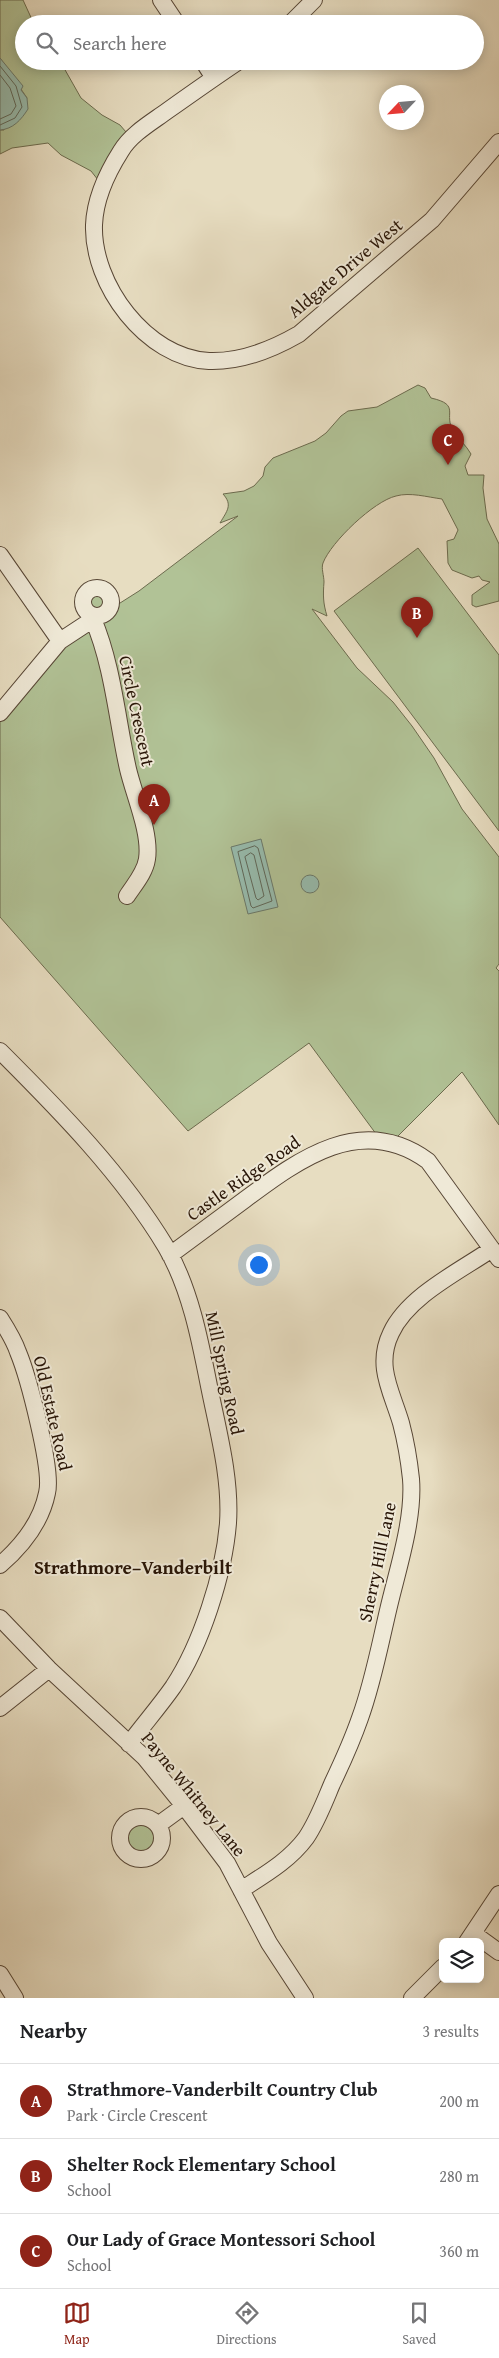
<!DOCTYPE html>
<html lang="en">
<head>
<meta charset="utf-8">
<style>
  body { margin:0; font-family:"Gentium Book Plus",serif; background:#f6f6f6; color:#202124 }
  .controls { position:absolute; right:15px; bottom:15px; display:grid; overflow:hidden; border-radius:8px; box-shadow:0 2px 12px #0003 }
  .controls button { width:45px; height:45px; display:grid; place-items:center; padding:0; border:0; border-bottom:1px solid #e0e0e0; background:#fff; color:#202124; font:25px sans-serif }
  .compass { position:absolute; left:379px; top:85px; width:45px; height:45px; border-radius:50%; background:#fff; box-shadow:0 2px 12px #0003; rotate:244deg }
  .you { position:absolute; left:258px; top:1264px; width:18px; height:18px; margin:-12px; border:4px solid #fff; border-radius:50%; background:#1a73e8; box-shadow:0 0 0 8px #1a73e833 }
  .badge { display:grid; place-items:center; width:32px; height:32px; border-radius:50%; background:#8f2418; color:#fff; font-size:16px; font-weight:700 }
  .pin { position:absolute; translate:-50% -41px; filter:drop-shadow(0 1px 2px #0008) }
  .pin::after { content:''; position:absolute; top:26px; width:18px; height:15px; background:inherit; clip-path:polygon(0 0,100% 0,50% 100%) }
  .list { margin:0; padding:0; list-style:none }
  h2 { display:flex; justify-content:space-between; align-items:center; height:65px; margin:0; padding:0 20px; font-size:21px }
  h2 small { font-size:16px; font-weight:400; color:#757577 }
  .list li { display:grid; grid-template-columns:32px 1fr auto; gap:15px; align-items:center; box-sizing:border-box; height:75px; padding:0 20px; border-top:1px solid #e0e0e0 }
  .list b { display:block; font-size:19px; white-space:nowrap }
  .list p { margin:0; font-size:16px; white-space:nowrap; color:#757577 }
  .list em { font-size:16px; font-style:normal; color:#757577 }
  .icon { flex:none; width:28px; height:28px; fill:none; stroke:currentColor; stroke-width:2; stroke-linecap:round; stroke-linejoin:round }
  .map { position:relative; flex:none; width:499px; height:1998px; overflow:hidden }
  .search { position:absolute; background:#fff; box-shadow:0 2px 12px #0003; left:15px; right:15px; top:15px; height:55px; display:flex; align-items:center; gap:12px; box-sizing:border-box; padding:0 18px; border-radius:28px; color:#757577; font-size:19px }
  .sheet { height:290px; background:#fff }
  nav { display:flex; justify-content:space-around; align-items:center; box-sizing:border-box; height:70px; border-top:1px solid #e0e0e0; background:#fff; font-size:14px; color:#757577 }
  nav a { display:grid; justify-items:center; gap:2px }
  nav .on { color:#8f2418 }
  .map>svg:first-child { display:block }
</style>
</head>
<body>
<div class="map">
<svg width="499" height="1998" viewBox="0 0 499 1998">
  <rect width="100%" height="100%" fill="#e7ddc1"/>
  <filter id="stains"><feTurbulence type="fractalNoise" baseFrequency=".004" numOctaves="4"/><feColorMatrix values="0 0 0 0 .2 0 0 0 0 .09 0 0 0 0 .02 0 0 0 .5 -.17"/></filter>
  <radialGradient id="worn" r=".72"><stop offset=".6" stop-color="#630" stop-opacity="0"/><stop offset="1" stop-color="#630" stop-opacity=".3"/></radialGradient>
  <!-- green -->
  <path fill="#b1c296" stroke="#6c6b4e" d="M0,0H23L34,24H24V61H60L81,98L102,115L120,125L132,139L102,185L91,171L61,155L48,143L12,148L0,154V130H4L27,98L0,58Z
    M418,385L425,388L431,398C462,405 442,414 454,432C459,440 466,445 471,454L465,466L468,475H484L483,488L487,519L499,544V601L476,607L472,605V595L490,582L482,580L479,576L472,578L452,570L448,563L447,541L454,539L458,530L442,499C427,497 410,492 396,496C374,501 331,542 323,563C321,568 324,576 324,582C323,595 323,603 327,616L312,609L357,668L393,702L412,726L434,758L462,809L499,857V964L496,968L499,971V1125L462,1072L391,1143L382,1142L309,1043L188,1131L0,917V713L89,614L82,604L86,592L94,587L107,592L111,599L109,610L139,591L238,516L220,523C227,511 233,505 223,494L244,491L254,486L263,476L265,467L273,458L315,441L326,433L341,416L348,411L377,407Z
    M418,548L499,655V831L334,611Z
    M120 1838a21 21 0 1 1 42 0a21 21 0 1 1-42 0Z"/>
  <!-- water -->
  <path fill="#97bcae" stroke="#6a796b" d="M0,58L23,86L21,90L27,98L28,109C21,120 13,129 0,130Z
    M261,839L278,907L248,914L231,847Z
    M301 884a9 9 0 1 1 18 0a9 9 0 1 1-18 0Z"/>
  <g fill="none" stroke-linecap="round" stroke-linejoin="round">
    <!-- shore -->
    <path stroke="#5f685a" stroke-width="1" d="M0,66L16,86L22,107L15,118L0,125
      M0,75L10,88L16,106L11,114L0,119
      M255,846L258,848L272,901L253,908L251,906L238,852Z
      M251,853L254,855L264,896L258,900L256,898L245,857Z"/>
    <!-- minor casing -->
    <g stroke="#574635" stroke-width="18">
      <path id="minor" d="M161,0L177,24
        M290,24L314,0
        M203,61L214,78
        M239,61C215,77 191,94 167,111C152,122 131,134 121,151C107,173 95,198 94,225C92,284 146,358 209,361C240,362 273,349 299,334L432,220L499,142
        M0,555L60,641
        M83 602a14 14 0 1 1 28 0a14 14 0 1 1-28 0Z
        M93,619C113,666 117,720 128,769C134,795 151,833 147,859C145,873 134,885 127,896
        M0,713L60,641L98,616
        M0,1051C60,1111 122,1174 166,1247C190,1288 200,1340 209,1386C218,1431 231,1478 228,1523C224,1574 201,1645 173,1687C159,1707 143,1725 129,1744
        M170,1255C194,1237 219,1219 243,1201C298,1160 361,1112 428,1161L499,1259
        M0,1318C7,1329 14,1340 18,1352C28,1376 53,1470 47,1493C41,1523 22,1546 0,1565
        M0,1618L49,1669L145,1758L184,1806L227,1863L269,1943L305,1998
        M0,1708L49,1669
        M120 1838a21 21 0 1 1 42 0a21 21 0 1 1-42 0Z
        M158,1825L184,1806
        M241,1890C264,1875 289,1861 306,1838C317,1822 324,1803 332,1784C342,1763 352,1741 360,1718C374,1680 381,1638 391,1598C400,1562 414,1516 411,1479C409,1460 406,1442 401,1423C392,1392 375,1366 391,1333C408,1296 460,1271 492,1249
        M474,1934L499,1952
        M467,1942L499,1894
        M0,1974L15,1998
        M412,1998L443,1967"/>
    </g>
    <!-- minor -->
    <use href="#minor" stroke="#efe9d7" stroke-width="16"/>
  </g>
  <g text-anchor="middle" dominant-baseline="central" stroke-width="4" stroke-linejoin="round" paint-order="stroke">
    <!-- street labels -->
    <g font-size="18" fill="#271406" stroke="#efe9d7">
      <text transform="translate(345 268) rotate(-40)">Aldgate Drive West</text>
      <text transform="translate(137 711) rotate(78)">Circle Crescent</text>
      <text transform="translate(243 1178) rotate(-35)">Castle Ridge Road</text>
      <text transform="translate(225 1373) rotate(78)">Mill Spring Road</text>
      <text transform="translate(53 1413) rotate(77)">Old Estate Road</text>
      <text transform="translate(377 1562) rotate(-78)">Sherry Hill Lane</text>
      <text transform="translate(194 1794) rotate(51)">Payne Whitney Lane</text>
    </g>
    <!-- neighbourhood labels -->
    <g font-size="19" font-weight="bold" fill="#271406" stroke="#efe9d7">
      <text x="133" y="1567">Strathmore–Vanderbilt</text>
    </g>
  </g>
  <rect width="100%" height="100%" filter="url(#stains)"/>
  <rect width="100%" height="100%" fill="url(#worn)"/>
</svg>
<div class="controls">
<button><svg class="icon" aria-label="layers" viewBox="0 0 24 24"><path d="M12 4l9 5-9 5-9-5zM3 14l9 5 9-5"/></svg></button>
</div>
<svg class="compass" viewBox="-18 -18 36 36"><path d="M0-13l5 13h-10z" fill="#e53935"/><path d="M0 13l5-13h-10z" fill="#757577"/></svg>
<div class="you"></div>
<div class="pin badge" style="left:154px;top:825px">A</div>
<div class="pin badge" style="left:417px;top:638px">B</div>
<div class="pin badge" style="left:448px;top:465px">C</div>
<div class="search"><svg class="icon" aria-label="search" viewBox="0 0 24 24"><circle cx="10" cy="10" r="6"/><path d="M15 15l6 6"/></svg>Search here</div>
</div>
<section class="sheet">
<h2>Nearby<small>3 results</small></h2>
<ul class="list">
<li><span class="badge">A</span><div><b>Strathmore-Vanderbilt Country Club</b><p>Park · Circle Crescent</p></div><em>200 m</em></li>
<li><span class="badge">B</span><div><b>Shelter Rock Elementary School</b><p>School</p></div><em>280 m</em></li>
<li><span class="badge">C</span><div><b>Our Lady of Grace Montessori School</b><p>School</p></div><em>360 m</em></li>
</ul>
</section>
<nav>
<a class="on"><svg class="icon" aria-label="map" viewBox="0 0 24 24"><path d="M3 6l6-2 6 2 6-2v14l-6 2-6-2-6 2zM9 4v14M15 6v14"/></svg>Map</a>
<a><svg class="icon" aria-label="directions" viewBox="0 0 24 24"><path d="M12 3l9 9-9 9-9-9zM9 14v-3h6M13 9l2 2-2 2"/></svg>Directions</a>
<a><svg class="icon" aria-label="saved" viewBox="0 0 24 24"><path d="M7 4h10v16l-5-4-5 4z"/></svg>Saved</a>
</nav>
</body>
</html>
